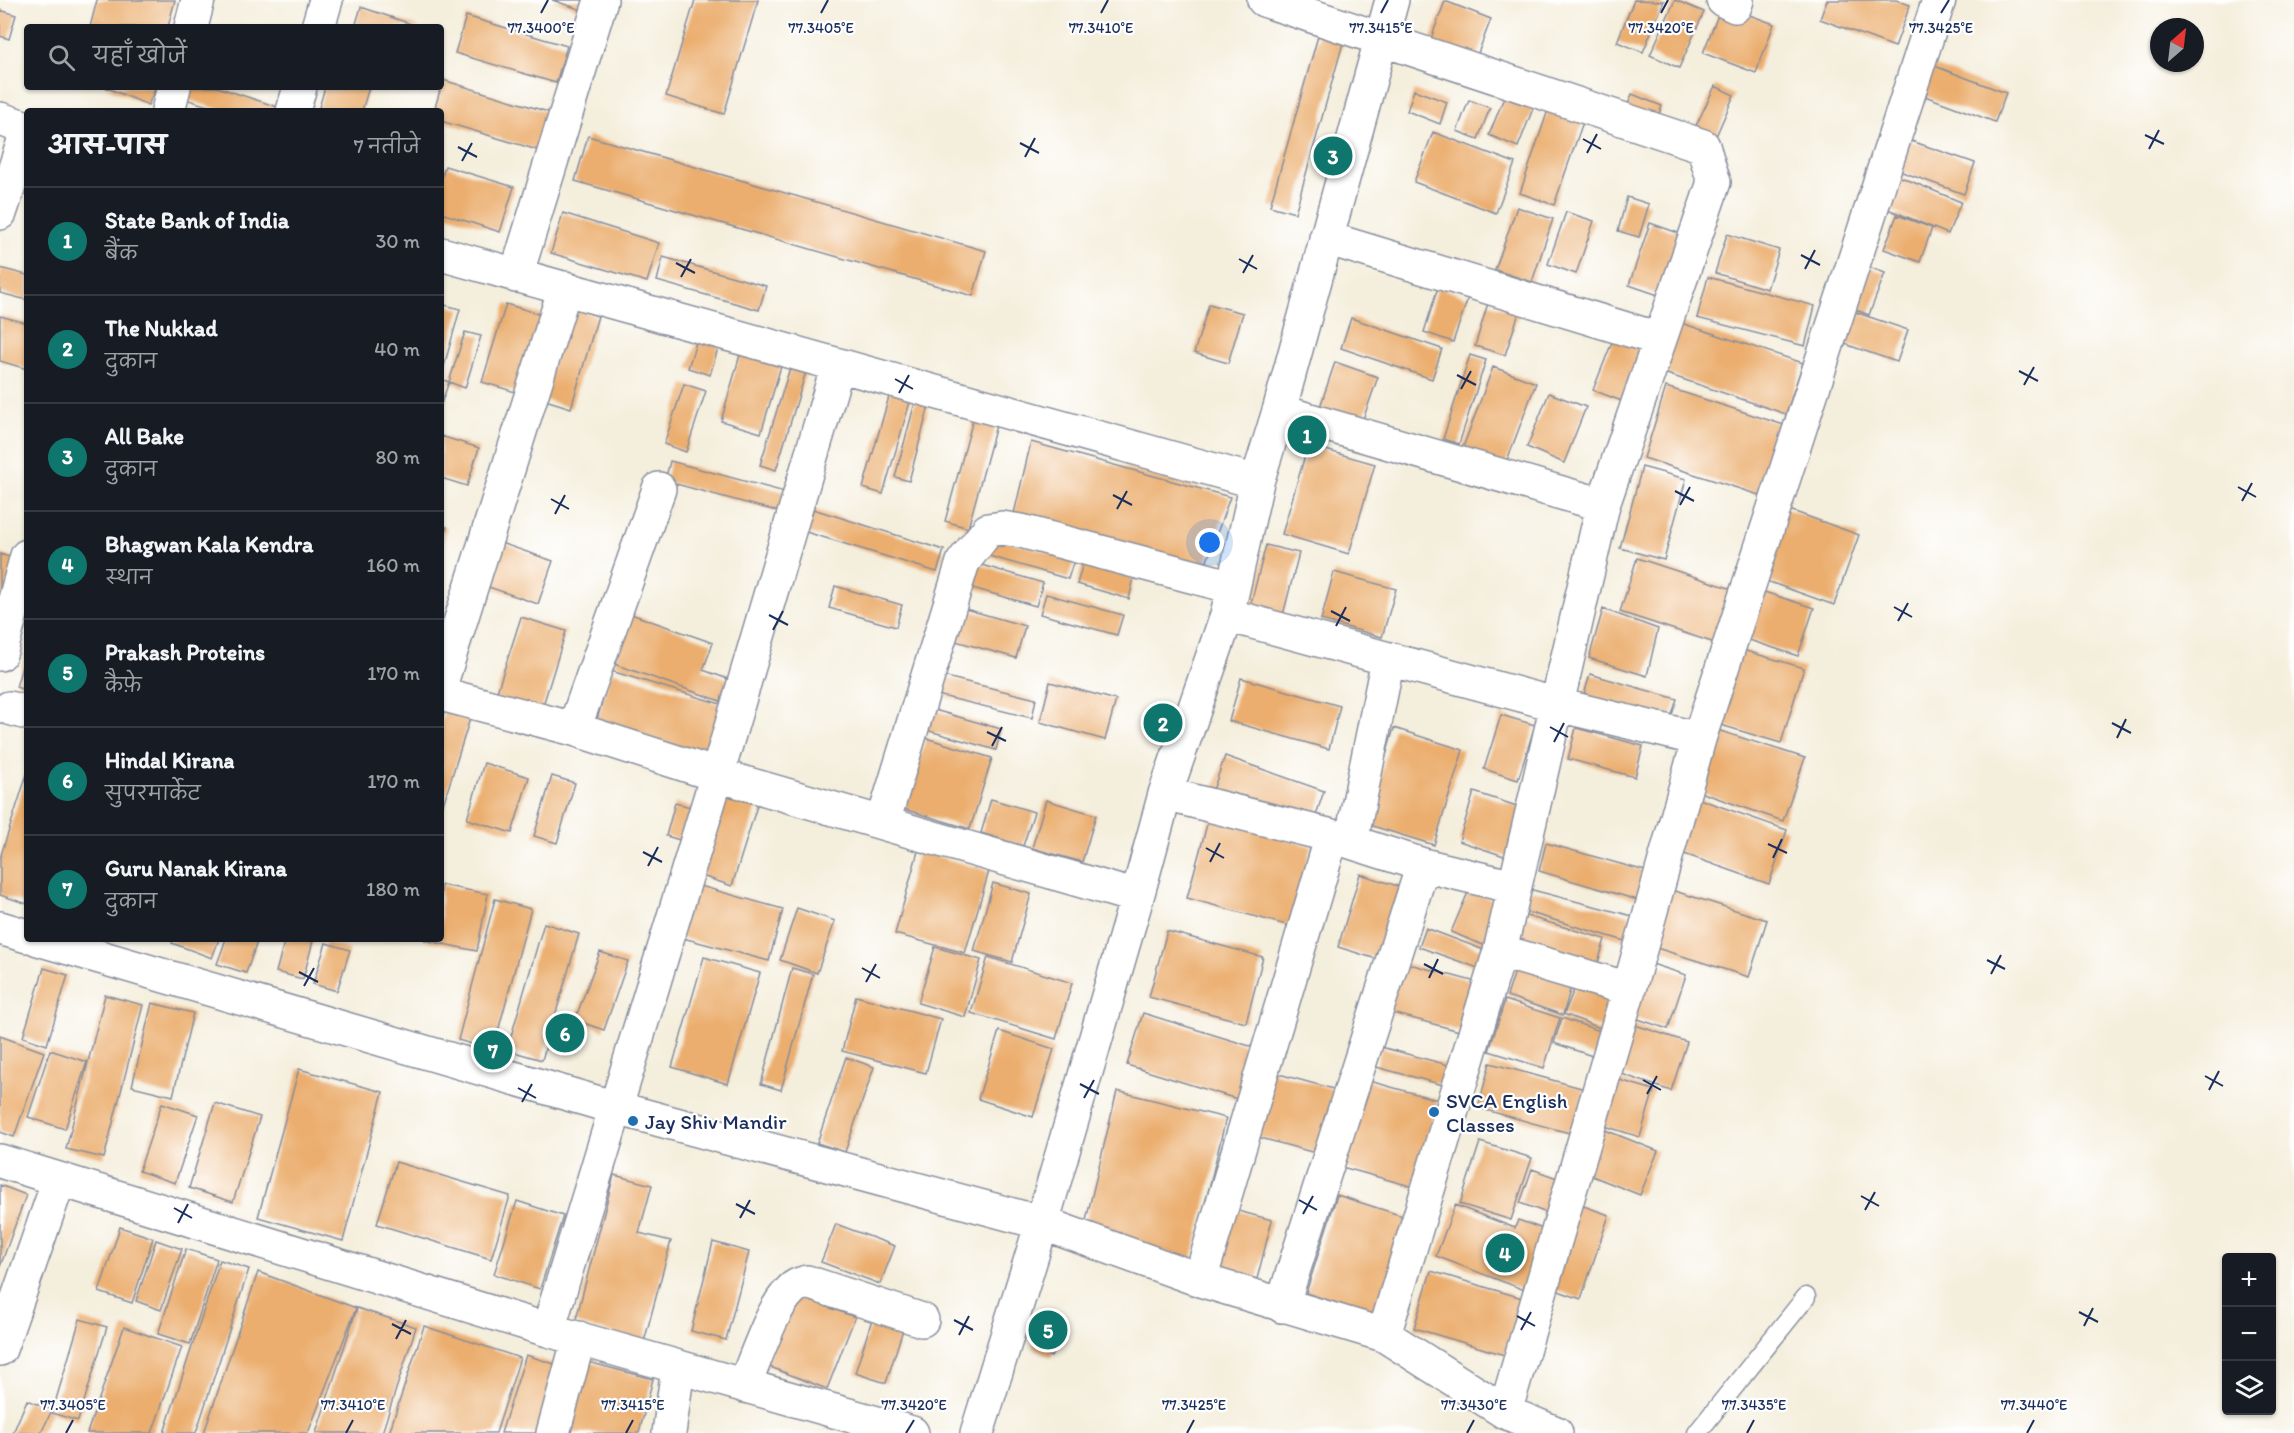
<!DOCTYPE html>
<html lang="hi">
<head>
<meta charset="utf-8">
<style>
  body { margin:0; font-family:Itim,"Playpen Sans Deva",sans-serif; background:#20242c; color:#f1f3f6 }
  .controls { position:absolute; right:18px; bottom:18px; display:grid; overflow:hidden; border-radius:6px; box-shadow:0 2px 4px #0004 }
  .controls button { width:54px; height:54px; display:grid; place-items:center; padding:0; border:0; border-bottom:2px solid #363941; background:#171b24; color:#f1f3f6; font:30px sans-serif }
  .compass { position:absolute; left:2150px; top:18px; width:54px; height:54px; border-radius:50%; background:#171b24; box-shadow:0 2px 4px #0004; rotate:28deg }
  .you { position:absolute; left:1210px; top:543px; width:21px; height:21px; margin:-15px; border:4px solid #fff; border-radius:50%; background:#1a73e8; box-shadow:0 0 0 9px #1a73e833 }
  .badge { display:grid; place-items:center; width:39px; height:39px; border-radius:50%; background:#0f766e; color:#fff; font-size:20px; font-weight:700 }
  .pin { position:absolute; translate:-50% -50%; border:3px solid #fff; box-shadow:0 2px 6px #0006 }
  .list { margin:0; padding:0; list-style:none }
  h2 { display:flex; justify-content:space-between; align-items:center; height:78px; margin:0; padding:0 24px; font-size:26px }
  h2 small { font-size:20px; font-weight:400; color:#9ea1a6 }
  .list li { display:grid; grid-template-columns:39px 1fr auto; gap:18px; align-items:center; box-sizing:border-box; height:108px; padding:0 24px; border-top:2px solid #363941 }
  .list b { display:block; font-size:22px; white-space:nowrap }
  .list p { margin:0; font-size:20px; white-space:nowrap; color:#9ea1a6 }
  .list em { font-size:20px; font-style:normal; color:#9ea1a6 }
  .icon { flex:none; width:33px; height:33px; fill:none; stroke:currentColor; stroke-width:2; stroke-linecap:round; stroke-linejoin:round }
  .map { position:relative; flex:none; width:2294px; height:1433px; overflow:hidden }
  .search { position:absolute; background:#171b24; box-shadow:0 2px 4px #0004; left:24px; top:24px; width:420px; height:66px; display:flex; align-items:center; gap:15px; box-sizing:border-box; padding:0 21px; border-radius:6px; color:#9ea1a6; font-size:22px }
  .panel { position:absolute; background:#171b24; box-shadow:0 2px 4px #0004; left:24px; top:108px; width:420px; height:834px; border-radius:6px }
  .map>svg:first-child { display:block }
</style>
</head>
<body>
<div class="map">
<svg width="2294" height="1433" viewBox="0 0 2294 1433">
  <rect width="100%" height="100%" fill="#fff"/>
  <filter id="ink" filterUnits="userSpaceOnUse"><feTurbulence type="fractalNoise" baseFrequency=".0167" numOctaves="2"/><feDisplacementMap in="SourceGraphic" scale="12" xChannelSelector="R" yChannelSelector="G"/><feConvolveMatrix kernelMatrix="1 2 1 2 8 2 1 2 1" color-interpolation-filters="sRGB"/></filter>
  <filter id="wash" filterUnits="userSpaceOnUse"><feTurbulence type="fractalNoise" baseFrequency=".008" numOctaves="4" result="noise"/><feDisplacementMap in="SourceGraphic" scale="24" xChannelSelector="R" yChannelSelector="G"/><feGaussianBlur stdDeviation="1.35" result="paint"/><feColorMatrix in="noise" values="0 0 0 0 0 0 0 0 0 0 0 0 0 0 0 0 0 1.4 0 .05"/><feComposite in="paint" operator="in"/></filter>
  <g filter="url(#wash)">
    <rect width="100%" height="100%" fill="#f4eedc"/>
    <g id="blocks">
      <!-- building -->
      <path fill="#ebae6e" d="M97,0H175L168,27H90Z
        M552,0H585L582,10Z
        M695,0H758L724,114L666,96Z
        M1634,0L1664,1L1643,52L1617,42Z
        M1675,0L1704,12L1679,68L1650,55Z
        M1827,0H1896L1910,5L1895,47L1820,19Z
        M1445,1L1491,19L1475,61L1429,44Z
        M1722,5L1774,24L1756,73L1703,53Z
        M361,7L420,27H355Z
        M0,10L16,15L9,39L0,36Z
        M466,16L567,46L556,83L455,53Z
        M1320,29L1345,36L1295,213L1270,206Z
        M1924,62L2006,93L1995,122L1914,92Z
        M443,80L555,114L544,152L441,121V111H434Z
        M1715,86L1734,95L1713,143L1692,134Z
        M105,87H156L148,105Z
        M182,87H217L290,111H224L179,97Z
        M325,87H369L362,111H318Z
        M1414,90L1447,102L1440,124L1407,111Z
        M1632,94L1662,106L1654,127L1624,115Z
        M1505,95L1534,106L1518,147L1489,135Z
        M1469,100L1490,108L1478,139L1457,131Z
        M1548,110L1583,122L1554,205L1520,193Z
        M1433,132L1515,163L1496,213L1414,182Z
        M588,136L986,251L973,296L575,181Z
        M1897,136L1975,163L1964,194L1888,167Z
        M445,166L514,187L500,232L441,213V180Z
        M1891,173L1961,202L1948,234L1878,205Z
        M1627,197L1649,204L1639,237L1618,231Z
        M1517,207L1553,219L1532,282L1495,270Z
        M1566,212L1594,221L1576,274L1548,264Z
        M563,213L659,243L647,282L551,253Z
        M1897,215L1932,228L1920,262L1884,249Z
        M1650,223L1684,235L1664,297L1629,285Z
        M1727,234L1779,250L1767,289L1715,273Z
        M663,257L766,286L759,310L657,281Z
        M1861,264L1885,273L1869,315L1846,306Z
        M0,268L27,275V300L0,293Z
        M1708,277L1815,306L1805,346L1697,318Z
        M1438,287L1468,298L1453,342L1424,332Z
        M1488,303L1519,313L1505,355L1475,346Z
        M441,304L460,309L443,370L441,369Z
        M506,304L546,316L522,394L482,382Z
        M1209,304L1243,313L1228,363L1194,353Z
        M570,307L598,316L571,408L542,399Z
        M1843,308L1908,330L1897,362L1833,340Z
        M0,316L27,323V369L0,361Z
        M1351,318L1442,349L1432,379L1341,348Z
        M1681,323L1803,363L1786,414L1664,373Z
        M701,327L722,335L710,375L688,368Z
        M465,332L481,336L465,388L449,382Z
        M1616,332L1647,344L1624,402L1593,390Z
        M744,341L785,353L761,433L721,421Z
        M1470,355L1486,360L1459,444L1443,439Z
        M793,358L809,362L776,470L760,465Z
        M1335,362L1378,377L1360,428L1318,413Z
        M1493,367L1536,383L1505,466L1462,450Z
        M441,379L449,382L441,404Z
        M684,384L706,391L686,452L664,444Z
        M892,386L913,392L883,494L863,488Z
        M1666,387L1784,425L1762,496L1644,458Z
        M1549,393L1586,407L1564,463L1527,447Z
        M917,395L931,398L909,481L895,477Z
        M974,416L997,422L968,528L945,521Z
        M441,436L479,448L467,486L441,478Z
        M1031,442L1230,497L1202,575L1012,522Z
        M1308,445L1375,464L1349,554L1282,534Z
        M670,461L792,494L787,514L665,481Z
        M1642,467L1686,479L1664,560L1620,548Z
        M1784,508L1859,535L1834,605L1758,578Z
        M813,509L944,550L937,572L806,532Z
        M441,525L447,527L442,546H441Z
        M984,534L1074,560L1068,579L979,553Z
        M495,541L553,561L538,604L480,584Z
        M1266,545L1299,553L1283,615L1250,607Z
        M0,554L16,559L0,610Z
        M1637,558L1735,590L1718,644L1620,612Z
        M968,561L1043,583L1036,606L962,585Z
        M1083,563L1134,578L1129,599L1077,584Z
        M1334,572L1396,589L1382,637L1321,620Z
        M835,586L902,605L896,627L829,608Z
        M1752,588L1814,608L1798,656L1737,636Z
        M1046,594L1123,615L1117,635L1040,614Z
        M962,608L1025,626L1016,658L952,640Z
        M1603,609L1658,629L1647,676L1589,658Z
        M631,614L713,643L703,670L742,684L735,706L614,664Z
        M521,617L566,631L541,712L495,698Z
        M1736,648L1804,668L1781,743L1714,723Z
        M26,653H27V691L16,687Z
        M611,671L734,708L719,760L596,723Z
        M1590,674L1677,699L1668,727L1582,702Z
        M938,675L1036,699L1032,718L933,694Z
        M1241,678L1340,706L1329,749L1229,721Z
        M1050,682L1116,700L1105,740L1040,722Z
        M447,704L472,712L442,808L441,722Z
        M931,709L1001,729L996,750L926,730Z
        M1501,715L1535,725L1518,780L1484,769Z
        M1394,728L1463,750L1434,845L1366,824Z
        M1576,728L1643,746L1635,777L1568,759Z
        M1711,728L1805,758L1783,821L1691,789Z
        M926,738L992,758L970,829L904,809Z
        M1225,756L1324,791L1312,827L1212,793Z
        M484,763L529,777L512,833L467,819Z
        M27,774V904L0,895V858Z
        M552,776L575,783L557,843L534,836Z
        M731,783L761,793L732,886L702,876Z
        M1474,792L1523,808L1507,857L1459,841Z
        M1688,795L1787,830L1769,884L1673,850Z
        M991,799L1034,812L1023,846L981,833Z
        M1046,800L1096,815L1082,862L1032,848Z
        M675,803L699,809L690,843L666,836Z
        M1209,817L1311,846L1290,926L1187,898Z
        M1546,843L1649,872L1641,901L1539,871Z
        M918,851L989,871L965,953L895,934Z
        M1360,874L1404,888L1383,961L1338,947Z
        M993,883L1031,894L1012,962L974,951Z
        M693,884L783,909L769,961L679,937Z
        M441,885L488,894L477,951L424,940L441,939Z
        M1525,888L1640,918L1632,943L1520,910Z
        M1665,888L1767,920L1749,977L1647,945Z
        M1469,890L1506,905L1493,949L1451,932Z
        M495,899L531,909L493,1050L458,1040Z
        M797,908L835,921L817,973L780,960Z
        M1523,915L1605,939L1594,976L1512,952Z
        M544,923L579,934L542,1060L507,1050Z
        M1426,928L1484,950L1478,968L1419,947Z
        M1167,931L1263,957L1246,1023L1149,997Z
        M174,939H219L212,958L172,943Z
        M226,939H258L246,973L217,964Z
        M285,939L313,941L303,979L276,972Z
        M326,943L350,950L337,991L313,984Z
        M935,947L981,960L965,1017L918,1003Z
        M600,952L628,961L604,1030L575,1020Z
        M704,957L760,973L728,1084L672,1067Z
        M988,957L1072,983L1056,1039L971,1013Z
        M1519,959L1574,976L1563,1015L1507,996Z
        M1402,962L1476,982L1463,1032L1389,1012Z
        M1646,962L1686,975L1668,1029L1629,1016Z
        M44,968L68,975L47,1045L23,1037Z
        M792,968L813,974L781,1090L761,1084Z
        M1579,977L1623,992L1608,1031L1564,1014Z
        M105,995L143,1005L104,1158L66,1149Z
        M856,996L941,1019L926,1073L842,1051Z
        M1505,1000L1560,1018L1544,1068L1489,1051Z
        M152,1003L193,1013L173,1096L132,1086Z
        M1143,1013L1253,1047L1237,1099L1127,1065Z
        M1562,1018L1609,1034L1601,1059L1554,1043Z
        M1629,1023L1687,1042L1671,1091L1613,1071Z
        M999,1031L1054,1049L1033,1117L978,1099Z
        M0,1036L44,1052L14,1137L0,1132Z
        M1381,1047L1452,1066L1447,1086L1376,1067Z
        M50,1050L87,1062L65,1129L28,1117Z
        M846,1057L874,1067L845,1152L817,1143Z
        M1490,1063L1585,1089L1573,1134L1478,1108Z
        M299,1069L383,1092L343,1241L258,1217Z
        M1268,1071L1337,1090L1319,1154L1250,1135Z
        M1355,1077L1438,1100L1414,1187L1331,1164Z
        M1609,1077L1654,1090L1640,1137L1595,1123Z
        M1117,1091L1226,1118L1192,1259L1083,1233Z
        M162,1103L198,1115L175,1183L139,1171Z
        M215,1103L260,1117L233,1202L189,1188Z
        M1600,1128L1658,1151L1640,1195L1582,1172Z
        M1480,1142L1532,1158L1511,1220L1460,1204Z
        M396,1162L510,1196L491,1259L377,1224Z
        M1532,1169L1568,1182L1555,1216L1520,1203Z
        M614,1175L652,1185L639,1233L671,1241L644,1342L575,1323Z
        M0,1185L26,1195L0,1267Z
        M1337,1195L1415,1220L1384,1318L1306,1293Z
        M517,1201L563,1216L540,1289L494,1274Z
        M1575,1203L1609,1215L1581,1299L1547,1287Z
        M1455,1205L1515,1228L1518,1220L1557,1234L1535,1294L1436,1256Z
        M1227,1208L1272,1220L1257,1279L1211,1267Z
        M836,1224L895,1246L880,1284L821,1262Z
        M120,1227L153,1238L132,1303L99,1292Z
        M156,1240L182,1249L161,1310L136,1301Z
        M713,1242L749,1252L726,1340L691,1331Z
        M186,1249L217,1259L190,1344L158,1334Z
        M220,1260L249,1269L196,1433H164Z
        M1431,1271L1522,1298L1505,1355L1414,1328Z
        M258,1272L356,1308L308,1433H204Z
        M792,1294L855,1317L827,1389L765,1365Z
        M357,1308L416,1327L382,1433H316Z
        M875,1310L906,1320L886,1383L855,1373Z
        M80,1319L107,1327L78,1421L52,1413Z
        M424,1326L520,1358L496,1433H389Z
        M124,1327L182,1347L152,1433H87Z
        M1043,1327L1062,1337L1051,1357L1032,1347Z
        M526,1355L567,1368L546,1433H501Z
        M584,1361L653,1379L639,1433H565Z
        M27,1400L52,1410L41,1433H13Z"/>
    </g>
  </g>
  <g filter="url(#ink)">
    <use href="#blocks" fill-opacity="0" stroke="#888e9d" stroke-width="1.5"/>
    <g fill="none" stroke-linecap="round" stroke-linejoin="round">
      <!-- service casing -->
      <g stroke="#888e9d" stroke-width="21">
        <path id="service" d="M1697,1433L1806,1297"/>
      </g>
      <!-- minor casing -->
      <g stroke="#888e9d" stroke-width="36">
        <path id="minor" d="M1264,0L1703,146L1714,182L1603,505L1500,951L1384,1335
          M1723,0L1735,6L1737,0
          M191,27L198,0
          M318,27L326,0
          M168,111L174,87
          M293,111L300,87
          M0,119L27,128
          M0,213L27,132
          M1326,238L1659,339
          M441,254L1257,482
          M516,276L601,0
          M1279,411L1603,505
          M1227,615L1558,705L1699,739
          M0,654L27,556
          M441,683L565,288
          M441,694L574,729L717,775L1137,897
          M9,708L27,713
          M574,729L659,489
          M1165,794L1332,836L1423,865L1514,887
          M883,822L963,562L988,530L1002,528L1021,531L1233,587
          M1351,842L1388,659
          M0,928L27,936
          M38,939L616,1108L1042,1223L1200,1280L1384,1335L1505,1412L1556,1433
          M1500,951L1629,989
          M0,1161L548,1330L912,1433
          M1200,1280L1332,836
          M1282,1306L1423,865
          M548,1330L717,775L838,365
          M0,1349L59,1180
          M744,1386C755,1361 772,1307 791,1290C795,1285 801,1284 807,1282L922,1320
          M1505,1412L1629,989L1699,739L1939,0
          M553,1433L579,1338
          M669,1433L678,1368
          M977,1433L1042,1223L1137,897L1165,794L1227,615L1257,482L1279,411L1392,0"/>
      </g>
      <!-- service -->
      <use href="#service" stroke="#fff" stroke-width="18"/>
      <!-- minor -->
      <use href="#minor" stroke="#fff" stroke-width="33"/>
    </g>
  </g>
  <!-- ticks -->
  <path fill="none" stroke="#1b2f5e" stroke-width="2" d="M541,13L548,0M821,13L828,0M1101,13L1108,0M1381,13L1388,0M1661,13L1668,0M1941,13L1949,0M2145,135L2164,144M1583,139L1601,149M1020,143L1039,153M458,147L477,157M2149,149L2159,130M1587,153L1597,134M1025,157L1035,138M462,161L472,143M1801,255L1820,265M1239,259L1257,269M676,263L695,273M1805,269L1815,250M1243,273L1253,255M681,277L691,259M2019,371L2038,381M1457,375L1476,385M895,379L913,389M2024,385L2034,367M1461,389L1471,371M899,393L909,375M2238,487L2256,497M1675,491L1694,501M1113,495L1132,505M551,499L569,509M2242,501L2252,483M1680,505L1690,487M1117,509L1127,491M555,514L565,495M1894,607L1912,617M1331,611L1350,621M769,615L788,625M1898,621L1908,603M1336,626L1346,607M773,630L783,611M2112,723L2131,733M1550,727L1568,737M987,732L1006,741M2117,738L2126,719M1554,742L1564,723M992,746L1002,727M1768,844L1787,853M1206,848L1224,858M643,852L662,862M1773,858L1782,839M1210,862L1220,843M648,866L658,847M1987,960L2005,969M1424,964L1443,974M862,968L880,978M299,972L318,982M1991,974L2001,955M1429,978L1438,959M866,982L876,964M304,986L314,968M2205,1076L2223,1086M1643,1080L1661,1090M1080,1084L1099,1094M518,1088L536,1098M2209,1090L2219,1071M1647,1094L1657,1076M1084,1098L1094,1080M522,1102L532,1084M1861,1196L1879,1206M1299,1200L1317,1210M736,1204L755,1214M174,1208L192,1218M1865,1210L1875,1192M1303,1214L1313,1196M740,1218L750,1200M178,1223L188,1204M2079,1312L2098,1322M1517,1316L1535,1326M954,1320L973,1330M392,1324L411,1334M2084,1326L2093,1308M1521,1330L1531,1312M959,1335L969,1316M396,1339L406,1320M66,1433L73,1420M346,1433L353,1420M626,1433L633,1420M906,1433L914,1420M1187,1433L1194,1420M1467,1433L1474,1420M1747,1433L1754,1420M2027,1433L2034,1420"/>
  <!-- markers -->
  <g fill="#1f6fb2" stroke="#fff" stroke-width="2">
    <circle cx="1434" cy="1112" r="6"/>
    <circle cx="633" cy="1121" r="6"/>
  </g>
  <g text-anchor="middle" dominant-baseline="central" stroke-width="4.5" stroke-linejoin="round" paint-order="stroke">
    <!-- poi labels -->
    <g font-size="21" fill="#1b2f5e" stroke="#fff" text-anchor="start">
      <text x="1446" y="1100">SVCA English<tspan x="1446" dy="24">Classes</tspan></text>
      <text x="645" y="1121">Jay Shiv Mandir</text>
    </g>
  </g>
  <g font-size="15" text-anchor="middle" fill="#1b2f5e" stroke="#fff" stroke-width="4.5" stroke-linejoin="round" paint-order="stroke">
    <text x="541" y="33">77.3400°E</text>
    <text x="821" y="33">77.3405°E</text>
    <text x="1101" y="33">77.3410°E</text>
    <text x="1381" y="33">77.3415°E</text>
    <text x="1661" y="33">77.3420°E</text>
    <text x="1941" y="33">77.3425°E</text>
    <text x="73" y="1410">77.3405°E</text>
    <text x="353" y="1410">77.3410°E</text>
    <text x="633" y="1410">77.3415°E</text>
    <text x="914" y="1410">77.3420°E</text>
    <text x="1194" y="1410">77.3425°E</text>
    <text x="1474" y="1410">77.3430°E</text>
    <text x="1754" y="1410">77.3435°E</text>
    <text x="2034" y="1410">77.3440°E</text>
  </g>
</svg>
<div class="controls">
<button>+</button>
<button>−</button>
<button><svg class="icon" aria-label="layers" viewBox="0 0 24 24"><path d="M12 4l9 5-9 5-9-5zM3 14l9 5 9-5"/></svg></button>
</div>
<svg class="compass" viewBox="-18 -18 36 36"><path d="M0-13l5 13h-10z" fill="#e53935"/><path d="M0 13l5-13h-10z" fill="#9ea1a6"/></svg>
<div class="you"></div>
<div class="pin badge" style="left:1307px;top:435px">1</div>
<div class="pin badge" style="left:1163px;top:723px">2</div>
<div class="pin badge" style="left:1333px;top:156px">3</div>
<div class="pin badge" style="left:1505px;top:1253px">4</div>
<div class="pin badge" style="left:1048px;top:1330px">5</div>
<div class="pin badge" style="left:565px;top:1033px">6</div>
<div class="pin badge" style="left:493px;top:1050px">7</div>
<div class="search"><svg class="icon" aria-label="search" viewBox="0 0 24 24"><circle cx="10" cy="10" r="6"/><path d="M15 15l6 6"/></svg>यहाँ खोजें</div>
<section class="panel">
<h2>आस-पास<small>7 नतीजे</small></h2>
<ul class="list">
<li><span class="badge">1</span><div><b>State Bank of India</b><p>बैंक</p></div><em>30 m</em></li>
<li><span class="badge">2</span><div><b>The Nukkad</b><p>दुकान</p></div><em>40 m</em></li>
<li><span class="badge">3</span><div><b>All Bake</b><p>दुकान</p></div><em>80 m</em></li>
<li><span class="badge">4</span><div><b>Bhagwan Kala Kendra</b><p>स्थान</p></div><em>160 m</em></li>
<li><span class="badge">5</span><div><b>Prakash Proteins</b><p>कैफ़े</p></div><em>170 m</em></li>
<li><span class="badge">6</span><div><b>Hindal Kirana</b><p>सुपरमार्केट</p></div><em>170 m</em></li>
<li><span class="badge">7</span><div><b>Guru Nanak Kirana</b><p>दुकान</p></div><em>180 m</em></li>
</ul>
</section>
</div>
</body>
</html>
